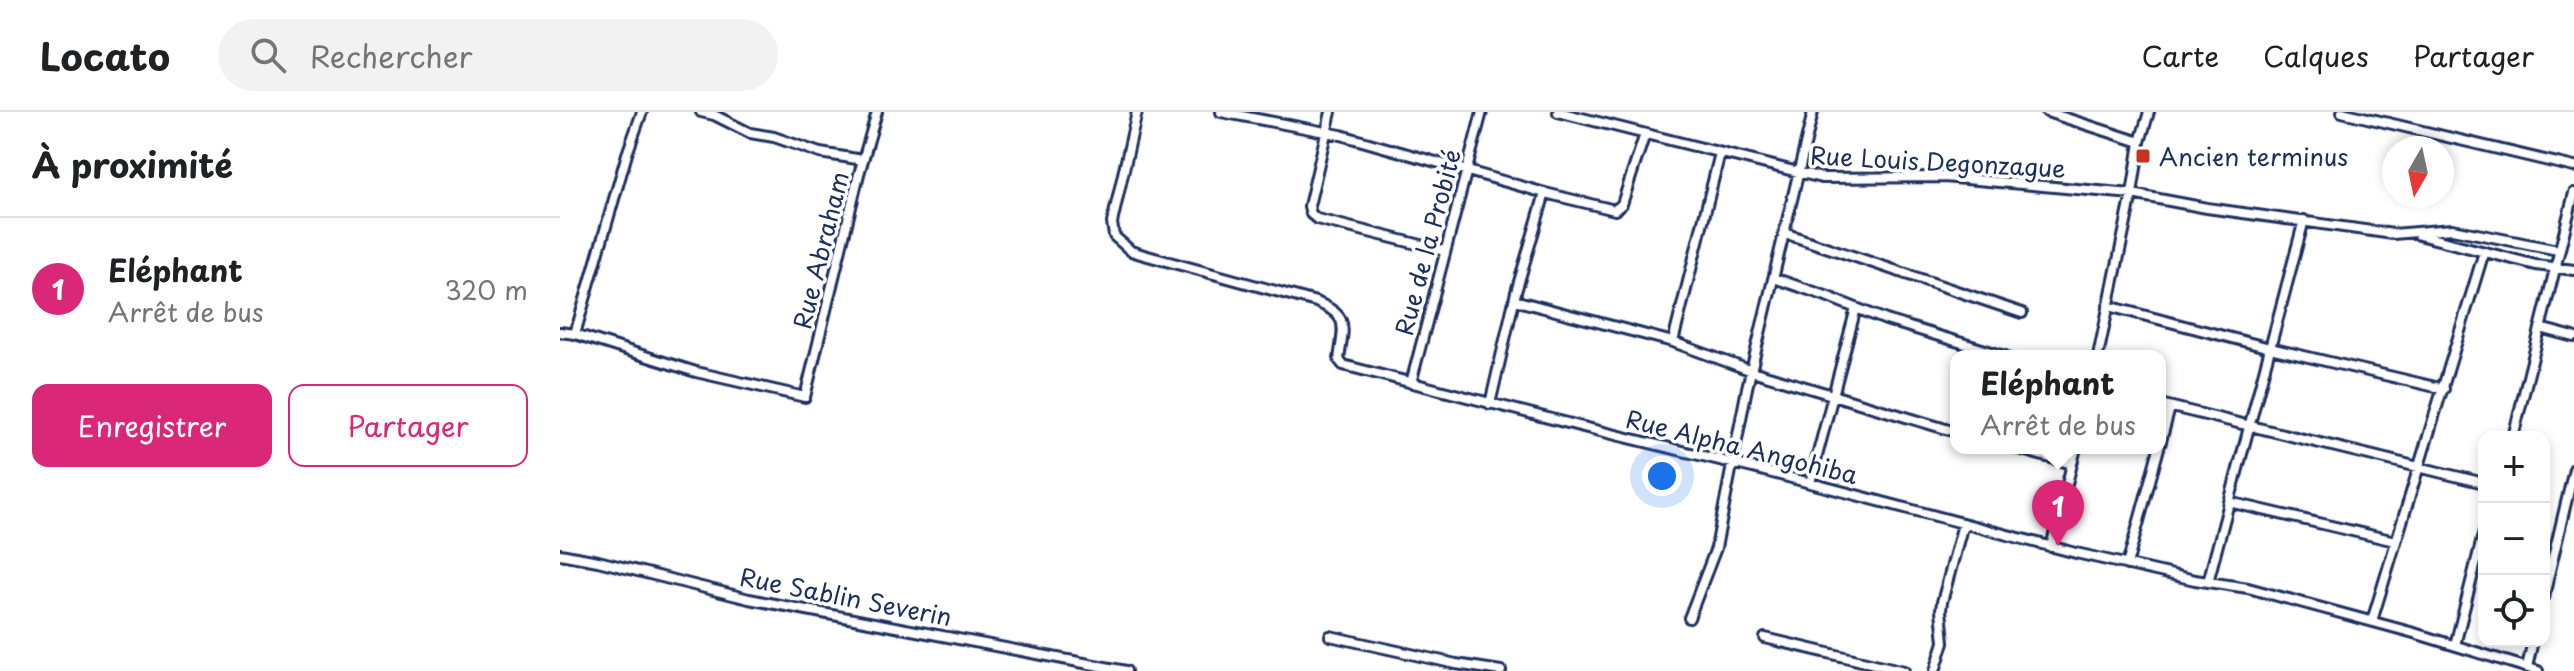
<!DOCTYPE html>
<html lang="fr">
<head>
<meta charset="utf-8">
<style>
  body { margin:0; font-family:"Playpen Sans",sans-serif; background:#f2f2f2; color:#202124 }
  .controls { position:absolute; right:24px; bottom:24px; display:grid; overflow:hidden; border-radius:16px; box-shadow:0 4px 12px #0003 }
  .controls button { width:72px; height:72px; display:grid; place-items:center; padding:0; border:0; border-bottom:2px solid #e0e0e0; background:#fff; color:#202124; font:40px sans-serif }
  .compass { position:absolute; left:1822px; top:24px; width:72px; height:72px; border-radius:50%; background:#fff; box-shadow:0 4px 12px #0003; rotate:189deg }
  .you { position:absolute; left:1102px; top:364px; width:28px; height:28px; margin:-20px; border:6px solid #fff; border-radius:50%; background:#1a73e8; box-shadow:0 0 0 12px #1a73e833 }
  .badge { display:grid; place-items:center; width:52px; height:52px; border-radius:50%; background:#db2777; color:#fff; font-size:26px; font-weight:700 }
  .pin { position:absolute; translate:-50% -66px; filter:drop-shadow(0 2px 4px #0008) }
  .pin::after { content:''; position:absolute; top:42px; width:28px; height:24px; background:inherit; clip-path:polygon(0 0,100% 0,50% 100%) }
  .popup { position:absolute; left:1390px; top:238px; width:216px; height:104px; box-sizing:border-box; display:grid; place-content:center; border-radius:16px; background:#fff; filter:drop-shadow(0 2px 6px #0005); font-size:26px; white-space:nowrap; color:#757577 }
  .popup b { font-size:30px; color:#202124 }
  .popup::after { content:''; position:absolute; left:50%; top:100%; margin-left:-16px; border:16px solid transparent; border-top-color:#fff }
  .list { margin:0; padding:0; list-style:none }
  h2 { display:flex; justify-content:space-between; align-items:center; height:104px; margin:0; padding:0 32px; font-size:34px }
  h2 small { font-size:26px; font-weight:400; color:#757577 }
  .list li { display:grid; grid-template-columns:52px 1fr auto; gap:24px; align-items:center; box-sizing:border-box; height:144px; padding:0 32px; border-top:2px solid #e0e0e0 }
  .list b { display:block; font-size:30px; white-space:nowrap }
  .list p { margin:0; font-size:26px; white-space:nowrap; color:#757577 }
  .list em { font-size:26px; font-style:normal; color:#757577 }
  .actions { display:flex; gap:16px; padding:24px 32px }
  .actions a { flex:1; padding:18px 0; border:2px solid #db2777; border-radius:16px; text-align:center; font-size:28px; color:#db2777 }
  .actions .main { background:#db2777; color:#fff }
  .icon { flex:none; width:44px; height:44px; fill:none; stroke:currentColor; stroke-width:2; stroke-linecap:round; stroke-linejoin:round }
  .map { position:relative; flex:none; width:2014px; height:559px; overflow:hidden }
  header { display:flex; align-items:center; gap:48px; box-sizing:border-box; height:112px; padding:0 40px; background:#fff; border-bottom:2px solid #e0e0e0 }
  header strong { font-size:38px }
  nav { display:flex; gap:44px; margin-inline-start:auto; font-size:28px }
  .search { width:560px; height:72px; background:#f2f2f2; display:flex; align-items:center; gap:20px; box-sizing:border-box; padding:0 28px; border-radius:44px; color:#757577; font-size:30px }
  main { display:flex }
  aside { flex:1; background:#fff }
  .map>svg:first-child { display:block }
</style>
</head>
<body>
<header>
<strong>Locato</strong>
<div class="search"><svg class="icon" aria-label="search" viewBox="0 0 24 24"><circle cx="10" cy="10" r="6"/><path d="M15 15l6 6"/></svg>Rechercher</div>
<nav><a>Carte</a><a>Calques</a><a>Partager</a></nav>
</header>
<main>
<aside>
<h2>À proximité<small></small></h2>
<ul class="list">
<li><span class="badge">1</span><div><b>Eléphant</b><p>Arrêt de bus</p></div><em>320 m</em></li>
</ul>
<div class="actions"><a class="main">Enregistrer</a><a>Partager</a></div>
</aside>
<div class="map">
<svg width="2014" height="559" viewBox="0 0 2014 559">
  <rect width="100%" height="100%" fill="#fff"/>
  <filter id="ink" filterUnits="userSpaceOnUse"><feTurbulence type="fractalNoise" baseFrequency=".0125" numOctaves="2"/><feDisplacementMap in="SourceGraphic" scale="16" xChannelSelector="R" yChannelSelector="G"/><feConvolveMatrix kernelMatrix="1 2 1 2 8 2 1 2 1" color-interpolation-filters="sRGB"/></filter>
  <g filter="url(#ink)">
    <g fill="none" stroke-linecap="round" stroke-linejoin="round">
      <!-- minor casing -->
      <g stroke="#1b2f5e" stroke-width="14">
        <path id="minor" d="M141,0L154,3L190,21L214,25L260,41L303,48
          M577,0L552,111L554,124L571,139L584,143L756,190C791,204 783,215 779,248L783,253L1019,314L1201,358L1516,441L1635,468L1688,476L1854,521L1978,559
          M661,0L781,23L985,81L1055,98L1062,92L1085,22
          M771,0L749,94L751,102L757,107L885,139
          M998,0L1262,66L1384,65L1572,82L1647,96L1833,122L1892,117L1998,138
          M1487,0L1580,30
          M1782,0L2014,55
          M1224,121L1462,201
          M1859,123L1976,153L2014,158
          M1214,166L1266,184L1326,208L1445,244
          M954,188L1113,230L1192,259L1396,320
          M1548,194L1710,236L1884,277
          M1980,216L2014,225
          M0,220L15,222L136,260L245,285L299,62L317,0
          M15,222L67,42L82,0
          M1113,230L1160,41
          M1538,244L1572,82L1580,30L1589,0
          M851,271L922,0
          M930,292L956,180L985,81
          M1600,292L1924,371
          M1953,325L2014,81
          M1600,333L1610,296
          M1455,336L1512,352
          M1250,371L1296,196
          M1669,390L1835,429
          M1491,435L1516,336
          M0,442L38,449L189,487L566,559
          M1567,453L1599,336
          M1648,470L1744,108
          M1984,484L2014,357
          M1129,506L1156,436L1187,276L1253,0
          M1812,509L1924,140
          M770,524L896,552L941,559
          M1205,526L1344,559
          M1895,533L1924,419
          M1967,555L1973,529
          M1375,559L1384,530L1381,498L1382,490L1403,412"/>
      </g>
      <!-- minor -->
      <use href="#minor" stroke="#fff" stroke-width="8"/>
    </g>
  </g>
  <!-- markers -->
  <rect fill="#c8321e" stroke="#fff" stroke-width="3" x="1575" y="36" width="16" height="16" rx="4"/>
  <g text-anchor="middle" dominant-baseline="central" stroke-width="7" stroke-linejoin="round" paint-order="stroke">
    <!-- poi labels -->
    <g font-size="24" fill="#1b2f5e" stroke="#fff" text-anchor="start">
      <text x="1599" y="44">Ancien terminus</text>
    </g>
    <!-- street labels -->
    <g font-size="24" fill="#1b2f5e" stroke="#fff">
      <text transform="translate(1378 49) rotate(3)">Rue Louis Degonzague</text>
      <text transform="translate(867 130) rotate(-75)">Rue de la Probité</text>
      <text transform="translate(260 138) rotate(-76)">Rue Abraham</text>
      <text transform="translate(1182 334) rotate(14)">Rue Alpha Angohiba</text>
      <text transform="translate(286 484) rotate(11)">Rue Sablin Severin</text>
    </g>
  </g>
</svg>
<div class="controls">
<button>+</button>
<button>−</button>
<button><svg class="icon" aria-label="locate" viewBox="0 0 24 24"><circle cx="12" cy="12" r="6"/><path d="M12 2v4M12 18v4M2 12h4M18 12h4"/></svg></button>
</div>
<svg class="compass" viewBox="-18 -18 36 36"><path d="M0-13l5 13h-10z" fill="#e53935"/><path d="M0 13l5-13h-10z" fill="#757577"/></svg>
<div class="you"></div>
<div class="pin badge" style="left:1498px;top:434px">1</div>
<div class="popup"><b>Eléphant</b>Arrêt de bus</div>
</div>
</main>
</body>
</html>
